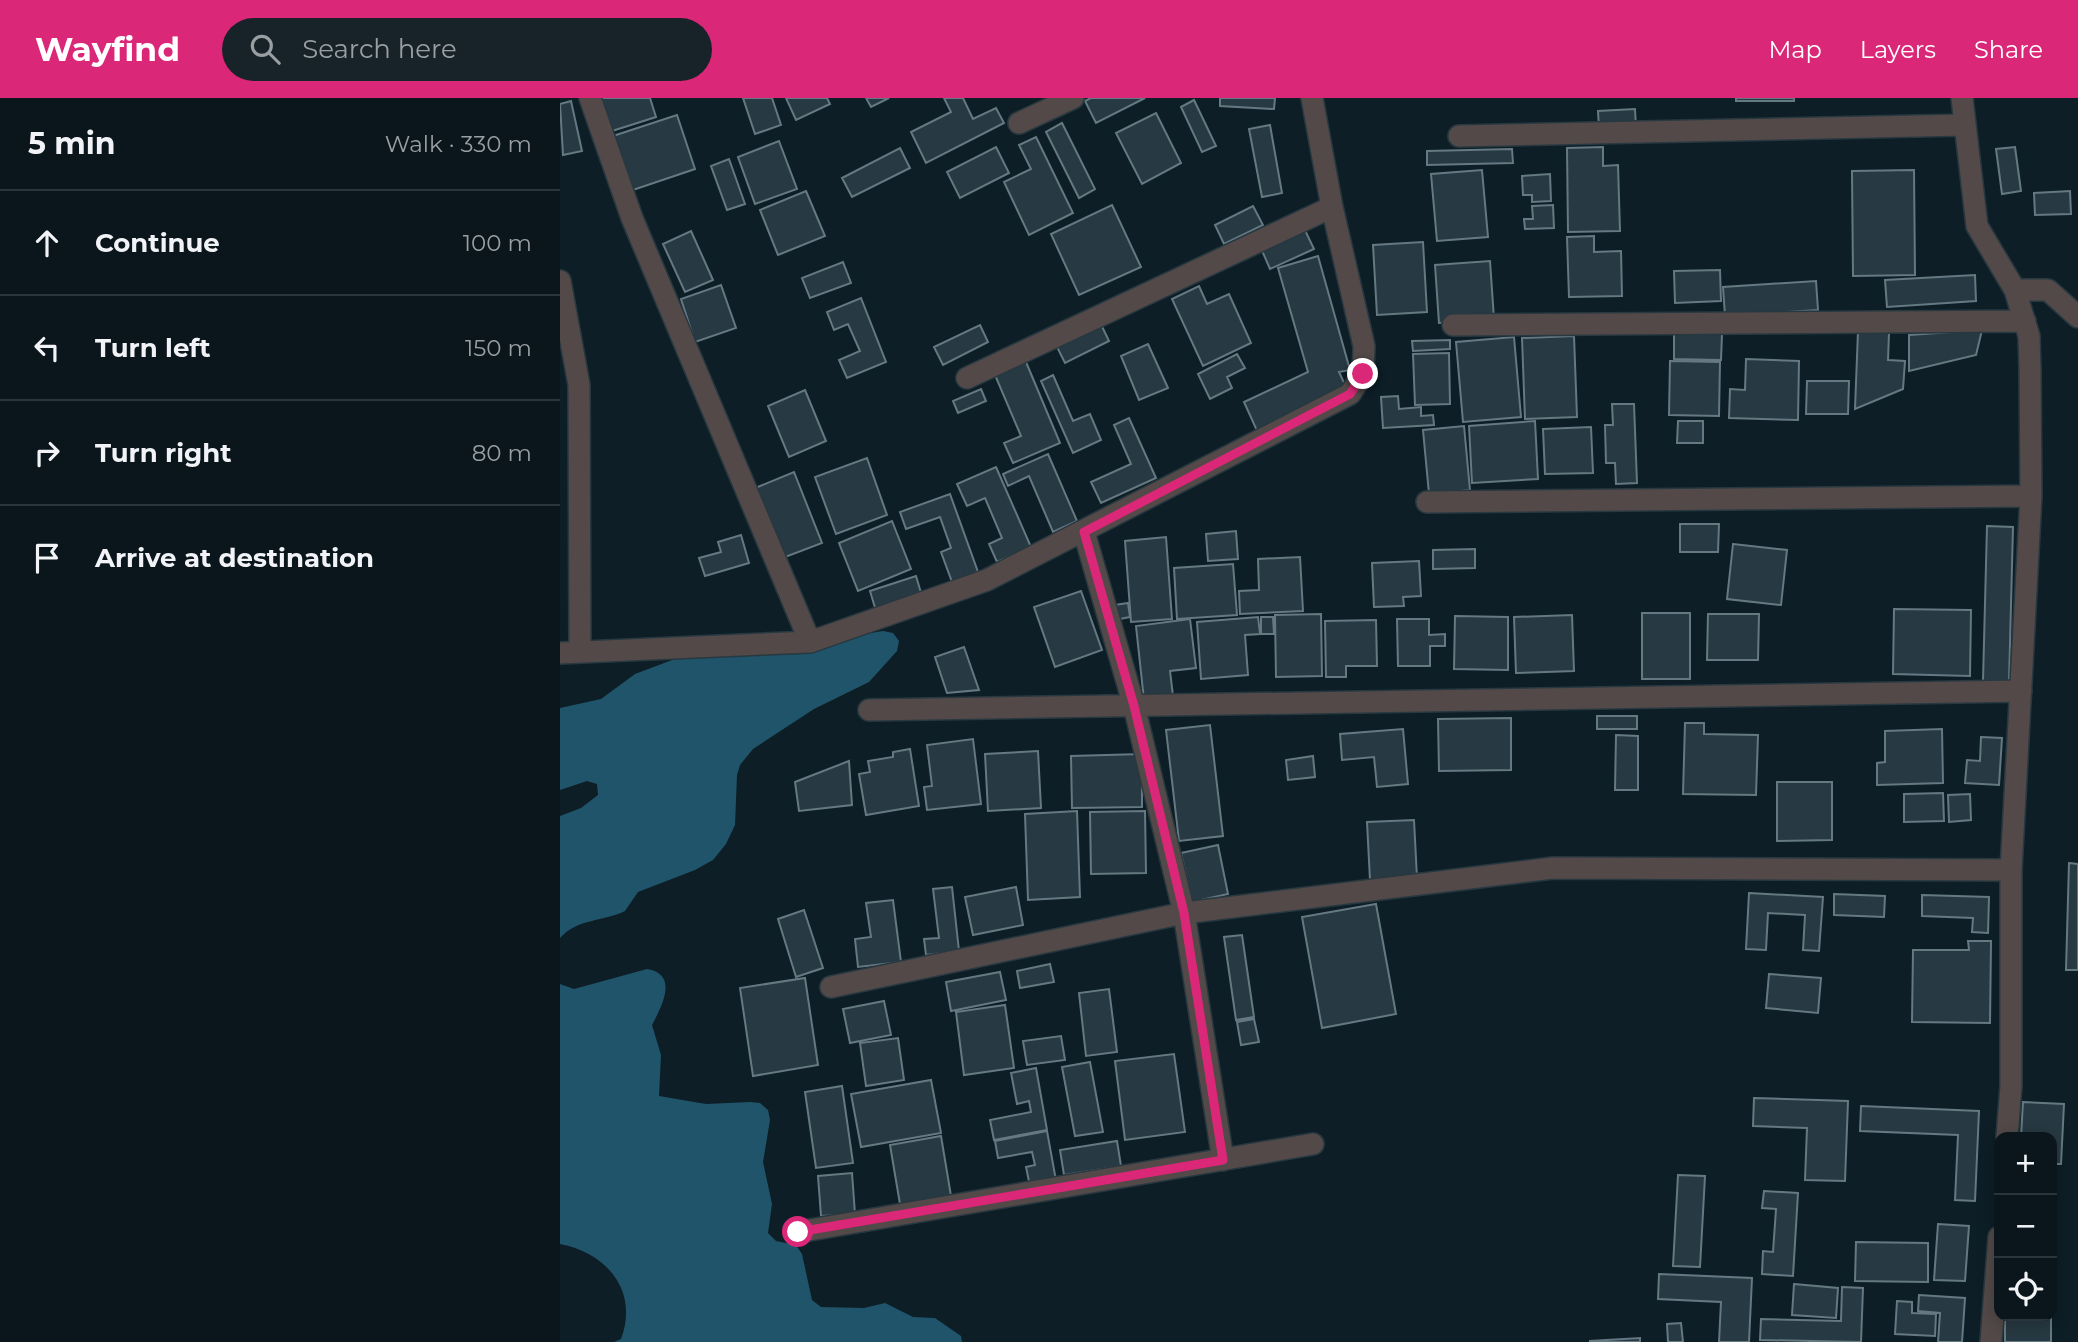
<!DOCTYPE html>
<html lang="en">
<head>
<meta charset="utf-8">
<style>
  body { margin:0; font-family:Montserrat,sans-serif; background:#182329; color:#f1f3f6 }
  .controls { position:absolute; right:21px; bottom:21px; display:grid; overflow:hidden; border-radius:14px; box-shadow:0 4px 18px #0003 }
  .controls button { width:63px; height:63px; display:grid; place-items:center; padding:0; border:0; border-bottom:2px solid #2a353b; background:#0a161c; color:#f1f3f6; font:35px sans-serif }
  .stop { position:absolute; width:21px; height:21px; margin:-16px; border:5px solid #db2777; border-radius:50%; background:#fff }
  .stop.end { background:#db2777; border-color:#fff; box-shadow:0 2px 7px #0008 }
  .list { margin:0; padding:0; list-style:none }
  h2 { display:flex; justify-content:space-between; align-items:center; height:91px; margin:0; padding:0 28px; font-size:30px }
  h2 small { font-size:23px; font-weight:400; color:#999fa3 }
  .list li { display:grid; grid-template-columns:46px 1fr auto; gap:21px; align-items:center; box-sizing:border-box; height:105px; padding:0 28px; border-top:2px solid #2a353b }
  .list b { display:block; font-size:26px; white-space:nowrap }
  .list em { font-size:23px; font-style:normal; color:#999fa3 }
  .icon { flex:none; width:38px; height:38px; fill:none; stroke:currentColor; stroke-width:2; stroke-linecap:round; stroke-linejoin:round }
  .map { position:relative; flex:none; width:1518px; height:1244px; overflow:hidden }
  header { display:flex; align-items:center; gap:42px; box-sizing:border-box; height:98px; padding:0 35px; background:#db2777; color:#fff }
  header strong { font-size:33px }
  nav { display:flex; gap:38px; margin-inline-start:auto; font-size:24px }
  .search { width:490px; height:63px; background:#182329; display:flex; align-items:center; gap:18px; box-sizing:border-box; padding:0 24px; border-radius:38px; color:#999fa3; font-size:26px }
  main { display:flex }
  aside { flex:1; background:#0a161c }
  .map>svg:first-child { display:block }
</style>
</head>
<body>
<header>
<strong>Wayfind</strong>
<div class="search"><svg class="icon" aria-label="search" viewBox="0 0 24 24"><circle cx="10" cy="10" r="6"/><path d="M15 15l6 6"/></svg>Search here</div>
<nav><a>Map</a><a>Layers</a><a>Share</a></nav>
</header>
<main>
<aside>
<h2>5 min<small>Walk · 330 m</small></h2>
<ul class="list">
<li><svg class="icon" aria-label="ahead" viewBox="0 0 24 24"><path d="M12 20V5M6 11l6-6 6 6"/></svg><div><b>Continue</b></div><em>100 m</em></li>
<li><svg class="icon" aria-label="left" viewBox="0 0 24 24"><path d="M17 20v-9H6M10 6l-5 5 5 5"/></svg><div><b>Turn left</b></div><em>150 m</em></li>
<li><svg class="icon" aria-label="right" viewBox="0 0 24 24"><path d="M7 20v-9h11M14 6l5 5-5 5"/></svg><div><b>Turn right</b></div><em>80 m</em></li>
<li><svg class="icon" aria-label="arrive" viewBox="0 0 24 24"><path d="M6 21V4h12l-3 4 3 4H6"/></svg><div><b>Arrive at destination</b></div></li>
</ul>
</aside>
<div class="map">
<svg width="1518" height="1244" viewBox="0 0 1518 1244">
  <rect width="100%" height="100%" fill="#0d1e26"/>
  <!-- water -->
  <path fill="#20546a" d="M323,533L333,535L339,543L337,553L309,584L254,611L193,651L180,667L177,677L175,727L166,746L153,762L135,772L78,794L65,813C43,824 18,820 0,840V718L21,710L38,697L37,686L27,683L0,692V610L41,601L75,576L136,553L166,558L241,556L291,538Z
    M87,871C119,876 102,908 92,927L101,957L99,998L146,1006L190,1004L200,1005L208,1012L210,1022L203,1064L212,1106L208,1135L216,1143L236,1147L242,1156L252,1202L261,1209L304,1210L325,1205L353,1219L375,1220L401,1238L402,1244H54L61,1241C79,1193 47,1155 0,1146V886L14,891Z"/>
  <!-- building -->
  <path fill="#273942" stroke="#657982" stroke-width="2" d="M37,0H90L96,19L49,34Z
    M183,0H212L221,27L195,36Z
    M226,0H267L270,6L236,22Z
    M306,0H329L311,9Z
    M384,0H403L413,21L436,10L444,25L366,65L351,34L391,14Z
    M531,0H585L536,25L525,3Z
    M660,0H715L714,11L660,8Z
    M1176,0H1234V3H1176Z
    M634,2L656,48L642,54L621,9Z
    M11,3L22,53L3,57L0,6Z
    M1075,11L1076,30L1039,31L1038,13Z
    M596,15L621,65L582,86L556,35Z
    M117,17L135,71L67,94L50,39Z
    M502,25L535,91L519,100L486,34Z
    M710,27L722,95L702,99L689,31Z
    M476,39L513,115L469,137L444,84L471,71L459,47Z
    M219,43L237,91L195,106L178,59Z
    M436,49L449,75L400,100L387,74Z
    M1043,49V68L1058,67L1060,133L1008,134L1007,50Z
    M1455,49L1461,93L1442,96L1436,51Z
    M340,50L350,70L292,99L282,80Z
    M952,51L953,65L867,67V53Z
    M169,61L185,106L167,112L151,68Z
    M922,72L928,139L877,143L871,76Z
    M1354,72L1355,177L1293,178L1292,73Z
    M990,76L991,103L972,104V97H963L962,78Z
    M246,93L265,138L218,157L200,112Z
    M1510,93L1511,116L1475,117L1474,95Z
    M552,107L581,169L519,197L491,136Z
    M993,107L994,130L965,131L964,121H973L972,108Z
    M693,108L703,127L664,146L655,127Z
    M743,128L754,151L710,171L700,148Z
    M131,133L153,182L125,194L103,146Z
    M1034,138V154L1061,153L1062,198L1009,199L1007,139Z
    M863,144L867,214L817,217L813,147Z
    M758,158L790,272L779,274L788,293L698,335L684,304L748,274L718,170Z
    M930,163L934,221L879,225L875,167Z
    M283,164L291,185L250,200L242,180Z
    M1160,172L1161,203L1115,205L1114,173Z
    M1415,177L1416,203L1327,209L1325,182Z
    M1256,183L1258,212L1165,218L1163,189Z
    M161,187L176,230L135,244L121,201Z
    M639,188L647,206L669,196L691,245L643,268L612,201Z
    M301,200L326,264L287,280L279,262L300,253L288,226L274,232L267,214Z
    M538,220L549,243L505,265L494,243Z
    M420,227L428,244L383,267L374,249Z
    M1422,232L1416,257L1349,273V237Z
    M1298,233L1329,235L1328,262L1345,263L1343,291L1295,311Z
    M1114,235L1162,236L1161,262L1114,261Z
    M1014,238L1017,319L965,321L962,240Z
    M954,239L961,319L903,324L896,244Z
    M890,242V251L853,253L852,243Z
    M588,246L608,290L579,302L561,258Z
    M889,255L890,306L855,307L853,256Z
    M677,256L685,270L667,279L672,290L650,301L638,276Z
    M1186,261L1239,263L1238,322L1169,320L1170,291L1185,292Z
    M1110,263L1160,264L1159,318L1109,317Z
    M466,264L500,345L453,365L444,345L461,338L435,277Z
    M493,277L513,323L530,316L541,342L513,355L481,283Z
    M1247,283H1289L1288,316H1246Z
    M421,291L426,303L398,315L393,303Z
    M245,292L266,343L229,359L208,308Z
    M838,298L839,311L861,309V318L873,317L874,327L823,330L821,299Z
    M1052,306H1074L1077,385L1056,386L1055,365H1046L1045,327H1053Z
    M569,320L596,380L541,405L531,384L571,366L554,327Z
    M975,323L978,381L912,385L909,328Z
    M1118,323H1143V345H1117Z
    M904,328L910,392L869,396L863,332Z
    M1031,329L1033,375L985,376L983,331Z
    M488,356L517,423L493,434L469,378L448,388L443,376Z
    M307,360L327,417L276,436L255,379Z
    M436,369L471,449L437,464L429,446L442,440L425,400L407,408L397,386Z
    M234,374L262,445L220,461L193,391Z
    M390,396L418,474L392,484L381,454L391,450L380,419L346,431L340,414Z
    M332,423L351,471L298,493L279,445Z
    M1120,426H1159L1158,454H1120Z
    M1427,428L1453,429L1449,584L1423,583Z
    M676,433L678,461L648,463L646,436Z
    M181,437L189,465L145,478L139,460L161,454L158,444Z
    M606,439L612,521L571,524L565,443Z
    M1173,446L1227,452L1221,507L1167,501Z
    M915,451V470L873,471V452Z
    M740,459L743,513L680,516L679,493L699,492L698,461Z
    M859,463L861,498L843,499L844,508L814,509L812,465Z
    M673,466L677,517L617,521L614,470Z
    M356,478L362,498L316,513L310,493Z
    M521,493L542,552L495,569L474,509Z
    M568,505L570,519L550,523L548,508Z
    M1334,511L1411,512L1410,578L1333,576Z
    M1082,515H1130V581H1082Z
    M761,516L762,578L716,579L715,517Z
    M1148,516H1199L1198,562H1147Z
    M1012,517L1014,573L956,575L954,519Z
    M895,518L948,519V572L894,571Z
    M698,519L700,536L685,537L688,577L641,581L637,524Z
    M701,519H713L714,536H701Z
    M630,521L636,570L610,573L613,598L584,602L576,528Z
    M837,521H869V537L885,536V548H870V568H838Z
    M816,522L817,568H786V579H766L765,523Z
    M404,549L419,592L387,595L375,559Z
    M1037,618H1077V631H1037Z
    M951,620V672L879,673L878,621Z
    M1125,625H1144V636L1198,637L1196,697L1123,696Z
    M650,627L663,738L619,743L606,632Z
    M843,631L848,686L817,689L814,659L782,662L780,636Z
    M1382,631L1383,685L1317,687V665L1325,664V633Z
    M1056,637L1078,638V692H1055Z
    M1421,639L1442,640L1439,687L1405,685L1407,662L1420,663Z
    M413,641L421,706L367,712L364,689L372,688L367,647Z
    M350,651L359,708L306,717L299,676L310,674L308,663L333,659V654Z
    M478,653L481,710L428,713L425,656Z
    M582,656V709L512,710L511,658Z
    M753,658L755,679L728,682L726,662Z
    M289,663L292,707L239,713L235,684Z
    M1217,684H1272V742L1217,743Z
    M1383,695L1384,723L1344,724V696Z
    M1410,696L1411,722L1389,724L1388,697Z
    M517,713L520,799L468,802L465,716Z
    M585,713L586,775L531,776L530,714Z
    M854,722L857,780L810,782L807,724Z
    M658,747L668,796L632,804L621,755Z
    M1509,765L1518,766V872H1506Z
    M392,789L399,853L366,857L364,841L379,840L373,791Z
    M456,789L463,827L413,837L405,799Z
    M1189,795L1263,799L1259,853L1243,852L1245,817L1208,815L1206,852L1186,851Z
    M1274,796L1325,798L1324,819L1274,817Z
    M1362,797L1429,799L1428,835L1412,834L1413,820L1362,818Z
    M333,802L341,864L298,869L295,841L311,839L306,805Z
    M816,806L836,916L762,930L742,819Z
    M244,812L263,870L236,879L218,821Z
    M682,837L694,919L676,922L664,839Z
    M1408,843H1431L1430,925L1352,924L1353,852H1409Z
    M490,866L494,884L460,890L457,873Z
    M440,874L446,902L391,913L386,884Z
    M1209,876L1261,880L1258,915L1206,910Z
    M245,880L258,967L193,978L180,890Z
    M549,891L557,954L526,958L519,895Z
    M324,903L331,937L290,945L283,911Z
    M445,907L454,970L404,977L396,914Z
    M694,921L699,944L681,947L677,924Z
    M501,938L505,962L467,967L463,943Z
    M338,940L344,982L306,988L300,945Z
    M614,956L625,1034L565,1042L555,963Z
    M530,964L543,1034L515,1038L502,969Z
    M476,970L487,1032L434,1042L430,1022L471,1014L469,1003L457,1006L451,975Z
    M371,982L381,1035L301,1049L291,996Z
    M282,988L293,1065L256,1070L245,994Z
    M1194,1000L1288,1003L1285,1083L1245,1082L1247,1030L1193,1028Z
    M1463,1004L1504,1006L1501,1066H1492V1039H1461Z
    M1301,1008L1419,1013L1415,1103L1395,1102L1398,1037L1300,1033Z
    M487,1033L497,1088L471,1093L466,1069L475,1067L472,1054L438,1060L435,1043Z
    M381,1038L392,1104L341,1112L330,1047Z
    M557,1043L561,1068L504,1077L500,1052Z
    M292,1075L295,1116L261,1118L258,1078Z
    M1118,1077L1145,1078L1140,1169L1113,1168Z
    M1204,1093L1238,1095L1233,1178L1202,1176L1203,1153L1213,1154L1216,1111L1202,1110Z
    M1378,1126L1409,1128L1405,1183L1374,1182Z
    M1296,1144L1368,1145V1184L1295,1183Z
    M1099,1176L1192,1180L1189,1244H1159L1161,1204L1098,1201Z
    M1234,1186L1278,1190L1276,1220L1232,1217Z
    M1282,1189L1303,1190L1301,1244L1200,1242L1201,1221L1281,1223Z
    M1359,1197L1405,1200L1402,1244H1378L1380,1215L1358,1213Z
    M1337,1203L1352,1204V1215L1376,1216L1375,1238L1335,1236Z
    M1445,1218H1491V1244H1445Z
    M1121,1225L1123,1244H1108L1107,1226Z
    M1080,1240V1244H1030V1243Z"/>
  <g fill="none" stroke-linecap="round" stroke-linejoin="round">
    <!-- minor casing -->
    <g stroke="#283840" stroke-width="24">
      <path id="minor" d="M30,0L72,120L250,544
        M1402,0L1417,128L1455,192L1469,238L1470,271L1471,398L1451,772V988L1447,1039
        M459,25L513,0
        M899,38L1404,27
        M0,183L19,287L20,554
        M1455,192H1488L1518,219
        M893,227L1465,223
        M407,280L772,109
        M867,404L1471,398
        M524,434L574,608L624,815L663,1062
        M0,555L250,544L427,482L790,296L803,276L804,248L772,109L752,0
        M309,612L1461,593
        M271,889L624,815L993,770L1451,772
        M238,1134L753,1046
        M1431,1244L1439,1139"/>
    </g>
    <!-- minor -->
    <use href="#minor" stroke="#524948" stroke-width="21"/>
  </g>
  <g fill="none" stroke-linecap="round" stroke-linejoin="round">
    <!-- route -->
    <path stroke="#db2777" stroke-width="9" d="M238,1134L663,1062L624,815L574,608L524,434L790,296L803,276"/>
  </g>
</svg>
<div class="controls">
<button>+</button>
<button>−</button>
<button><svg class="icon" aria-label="locate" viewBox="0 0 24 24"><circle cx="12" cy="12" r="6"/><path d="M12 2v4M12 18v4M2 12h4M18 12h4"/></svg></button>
</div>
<div class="stop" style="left:238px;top:1134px"></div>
<div class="stop end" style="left:803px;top:276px"></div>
</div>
</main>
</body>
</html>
